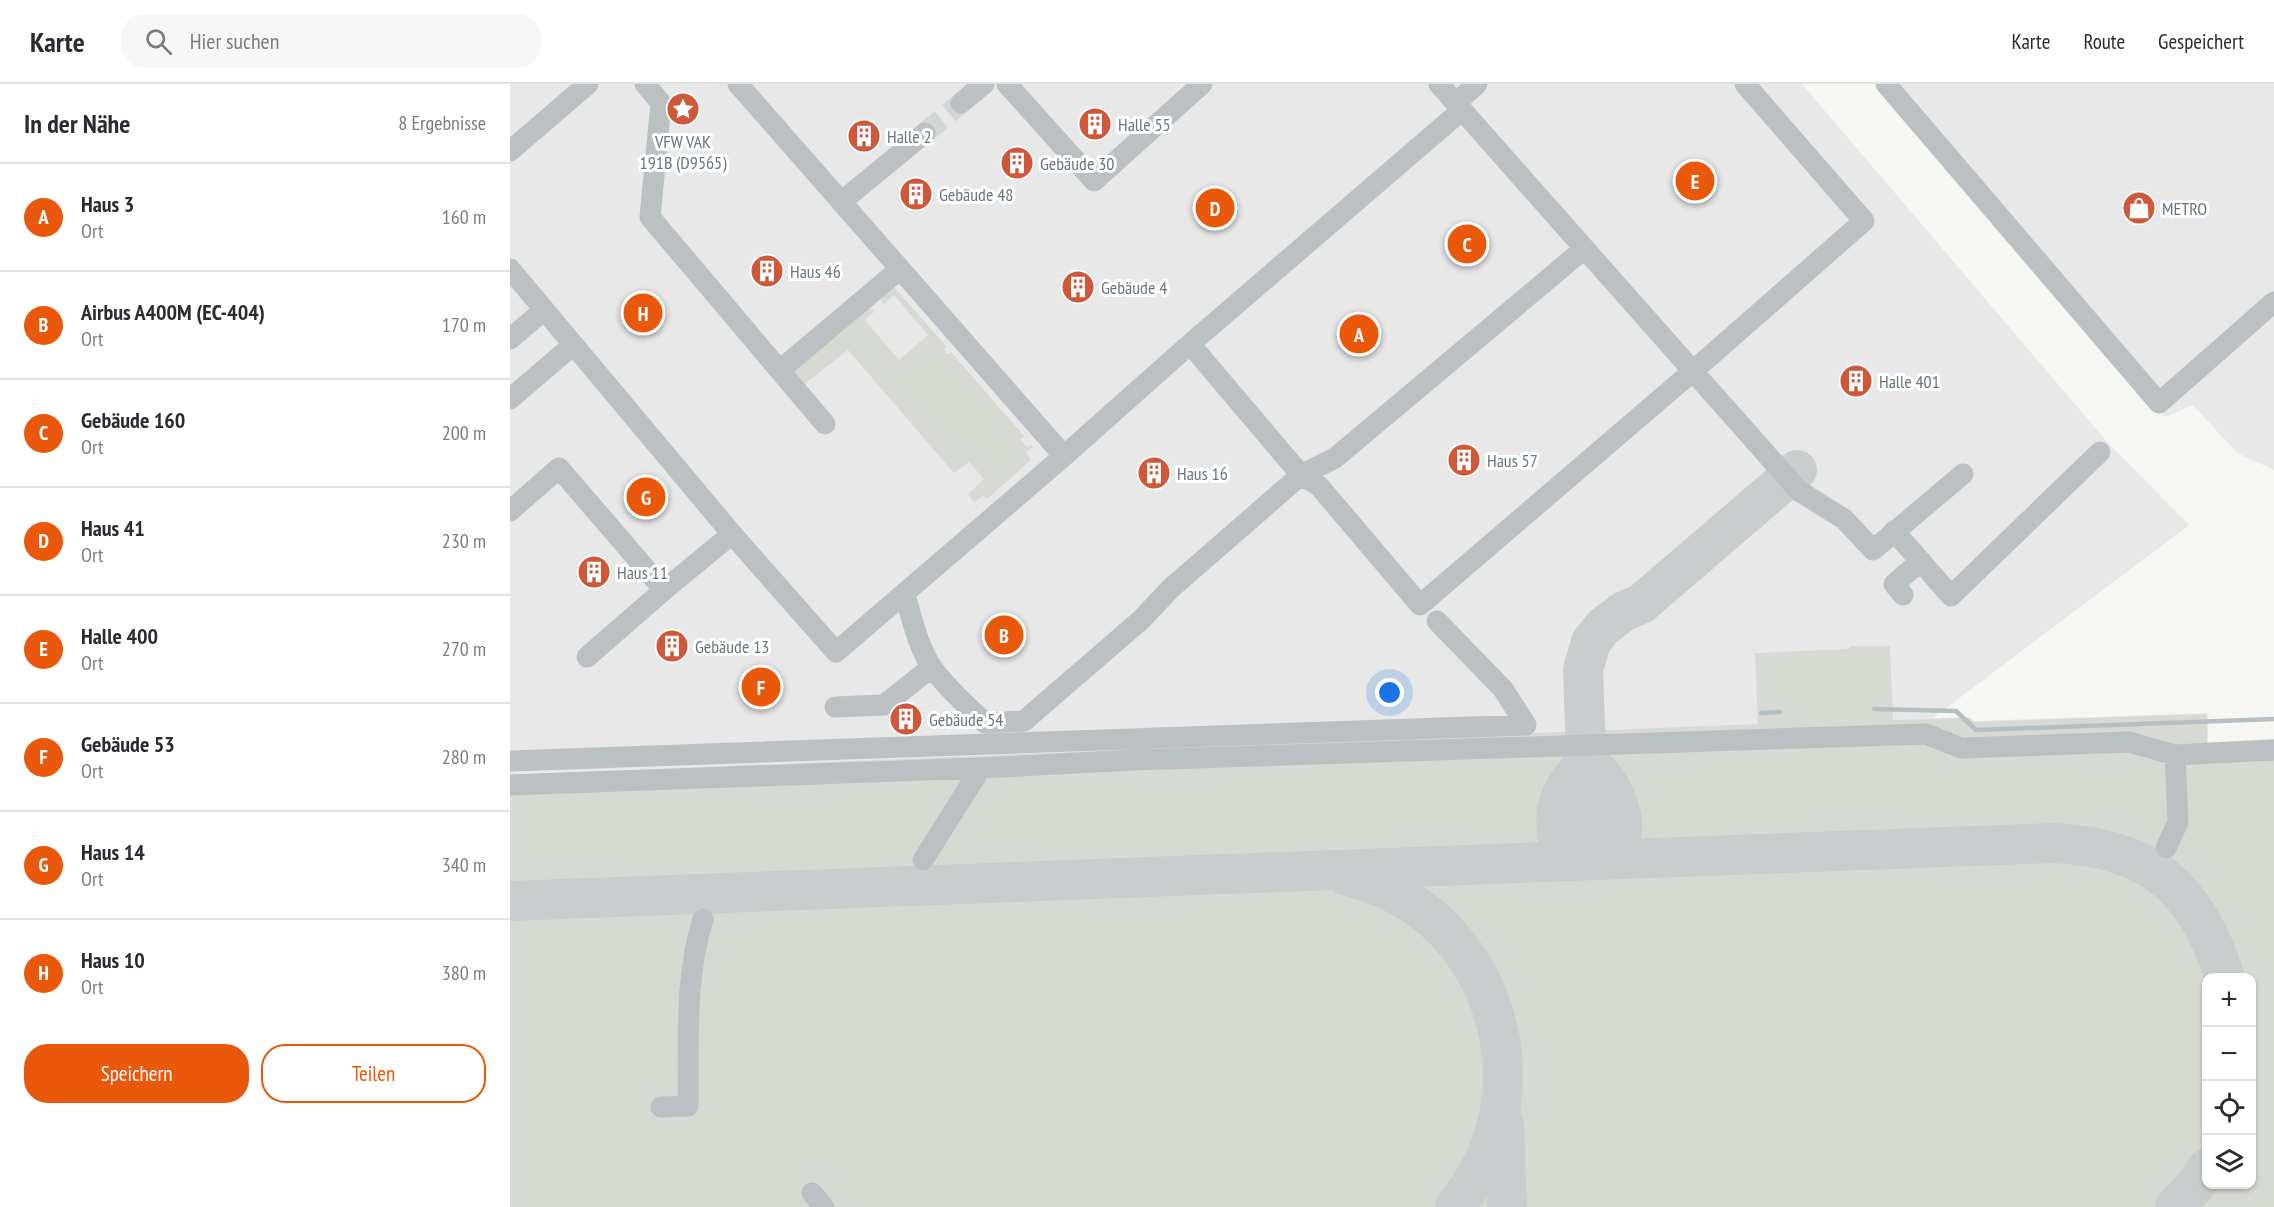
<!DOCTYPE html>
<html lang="de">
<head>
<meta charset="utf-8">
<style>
  body { margin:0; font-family:"PT Sans Narrow",sans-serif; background:#f7f7f7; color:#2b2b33 }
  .controls { position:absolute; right:18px; bottom:18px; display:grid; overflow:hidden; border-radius:12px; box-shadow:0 2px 4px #0004 }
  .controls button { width:54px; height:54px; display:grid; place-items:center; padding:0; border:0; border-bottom:2px solid #e1e1e2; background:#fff; color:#2b2b33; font:30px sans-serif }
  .you { position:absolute; left:880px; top:609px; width:21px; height:21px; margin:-15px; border:4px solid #fff; border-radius:50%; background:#1a73e8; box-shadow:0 0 0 9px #1a73e833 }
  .badge { display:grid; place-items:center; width:39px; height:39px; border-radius:50%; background:#ea580c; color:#fff; font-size:20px; font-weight:700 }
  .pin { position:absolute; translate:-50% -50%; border:3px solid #fff; box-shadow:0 2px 6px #0006 }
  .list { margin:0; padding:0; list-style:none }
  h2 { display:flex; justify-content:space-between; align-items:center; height:78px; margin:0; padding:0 24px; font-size:26px }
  h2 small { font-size:20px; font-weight:400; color:#7c7c81 }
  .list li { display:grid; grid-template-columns:39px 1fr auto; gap:18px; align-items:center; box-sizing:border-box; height:108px; padding:0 24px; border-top:2px solid #e1e1e2 }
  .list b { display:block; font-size:22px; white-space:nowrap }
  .list p { margin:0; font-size:20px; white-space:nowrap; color:#7c7c81 }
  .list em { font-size:20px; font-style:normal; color:#7c7c81 }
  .actions { display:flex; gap:12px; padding:18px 24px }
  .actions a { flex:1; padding:14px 0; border:2px solid #ea580c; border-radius:24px; text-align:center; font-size:21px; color:#ea580c }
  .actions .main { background:#ea580c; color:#fff }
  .icon { flex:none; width:33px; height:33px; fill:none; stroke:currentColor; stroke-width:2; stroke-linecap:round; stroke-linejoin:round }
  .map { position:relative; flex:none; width:1764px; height:1123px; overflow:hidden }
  header { display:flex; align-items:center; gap:36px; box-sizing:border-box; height:84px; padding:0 30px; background:#fff; border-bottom:2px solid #e1e1e2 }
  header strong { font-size:28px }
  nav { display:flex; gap:33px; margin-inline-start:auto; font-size:21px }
  .search { width:420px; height:54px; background:#f7f7f7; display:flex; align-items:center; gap:15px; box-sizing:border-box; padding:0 21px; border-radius:24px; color:#7c7c81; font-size:22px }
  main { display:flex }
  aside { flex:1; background:#fff }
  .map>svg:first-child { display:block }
</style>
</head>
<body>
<header>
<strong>Karte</strong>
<div class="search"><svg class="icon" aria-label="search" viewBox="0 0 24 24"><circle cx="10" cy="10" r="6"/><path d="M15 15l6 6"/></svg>Hier suchen</div>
<nav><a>Karte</a><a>Route</a><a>Gespeichert</a></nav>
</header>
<main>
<aside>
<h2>In der Nähe<small>8 Ergebnisse</small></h2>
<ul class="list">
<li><span class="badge">A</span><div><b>Haus 3</b><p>Ort</p></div><em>160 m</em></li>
<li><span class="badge">B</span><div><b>Airbus A400M (EC-404)</b><p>Ort</p></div><em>170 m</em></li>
<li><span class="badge">C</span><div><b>Gebäude 160</b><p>Ort</p></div><em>200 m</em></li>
<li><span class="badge">D</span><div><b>Haus 41</b><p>Ort</p></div><em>230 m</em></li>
<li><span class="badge">E</span><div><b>Halle 400</b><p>Ort</p></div><em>270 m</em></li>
<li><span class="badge">F</span><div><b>Gebäude 53</b><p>Ort</p></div><em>280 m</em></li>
<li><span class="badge">G</span><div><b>Haus 14</b><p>Ort</p></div><em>340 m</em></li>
<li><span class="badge">H</span><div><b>Haus 10</b><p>Ort</p></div><em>380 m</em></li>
</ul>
<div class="actions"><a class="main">Speichern</a><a>Teilen</a></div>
</aside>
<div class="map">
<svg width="1764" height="1123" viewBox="0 0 1764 1123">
  <rect width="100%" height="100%" fill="#f6f6f3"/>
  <!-- built -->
  <path fill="#e7e8e7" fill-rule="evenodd" d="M0,0H1292L1599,360L1679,441L1423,634L1459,633L1464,637L1698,629V658L1764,655V1123H0ZM1696,894H1742V1100H1696Z
    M1368,0H1764V386L1727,369L1683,321L1655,333Z"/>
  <!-- green -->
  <path fill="#d6dad3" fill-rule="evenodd" d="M384,203L436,262L434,265L437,271L441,268L515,353L510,355L517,363L521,361L523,363L516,368L521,376L477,415L473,411L464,419L458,410L474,395L459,378L444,389L338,266L292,302L284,291V283L354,222L365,227L355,236L389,276L418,251L384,211L373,221L370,209Z
    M1341,562H1380L1383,636L1459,634L1464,638L1697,630V659L1764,656V1123H0V691L1248,640L1245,569L1338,565ZM1696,894H1742V1100H1696Z"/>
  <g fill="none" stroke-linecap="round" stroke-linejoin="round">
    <!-- stream -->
    <path stroke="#b4c0c3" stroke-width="4.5" d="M1364,625L1446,627L1466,646L1764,635
      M1251,629L1270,628"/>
    <!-- taxiway -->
    <path stroke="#cacdce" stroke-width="40" d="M1076,671C1083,686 1092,689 1099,701C1113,724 1119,754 1100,775
      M1103,775L1092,770L1079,750L1073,586L1081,558L1093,543L1114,527L1131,520L1287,386
      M1064,777C1042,761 1042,725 1056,703C1063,692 1073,685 1076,672
      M837,792C852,796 867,801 880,807C970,849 1013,959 984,1051C976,1078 962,1101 945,1123
      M0,817L1542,759C1639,763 1686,802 1715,894
      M994,1040L997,1123
      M1665,1123L1686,1101L1696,1085"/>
    <!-- minor-tunnel -->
    <path stroke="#d2d6d6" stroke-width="21" stroke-dasharray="21 10" stroke-linecap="butt" d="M415,49L451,19"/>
    <!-- minor -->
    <path stroke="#bbc0c3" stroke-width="21" d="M135,0L151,19L140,133L315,340
      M228,0L554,372
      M497,0L584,97L692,0
      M929,0L1289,407L1334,435L1363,466L1453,390
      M1376,0L1649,319L1764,218
      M451,19L474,0
      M946,19L967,0
      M0,67L78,0
      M331,118L415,49
      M0,185L222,450L326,568L554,372L680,260L952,26
      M0,255L34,226
      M680,260L791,391L809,402L910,521L1183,287L1354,137L1235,0
      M270,286L390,185
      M0,315L63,261
      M0,427L49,384L154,506
      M1384,447L1441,512L1590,368
      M395,511C402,534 408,564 423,585C438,605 457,622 475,639L514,637L632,535L660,505L791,391L825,374L1074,165
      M1393,511L1384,500L1411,477
      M77,573L154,506L222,450
      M325,623L374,621L422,583
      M0,677L1016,641L993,605L927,537
      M0,701L471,684L623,676L1416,650L1451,664L1619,658L1665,671L1764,666
      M1656,764L1668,738L1665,671
      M413,776L471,684
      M151,1023L178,1022C179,961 174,895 193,835
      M302,1109L314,1123"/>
  </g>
  <!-- icons -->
  <defs>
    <g id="sight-disc" transform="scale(1.725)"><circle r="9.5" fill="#cf573a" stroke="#fff"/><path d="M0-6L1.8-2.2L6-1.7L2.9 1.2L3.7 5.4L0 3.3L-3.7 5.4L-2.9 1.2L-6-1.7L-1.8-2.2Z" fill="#fff"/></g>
    <g id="building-disc" transform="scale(1.725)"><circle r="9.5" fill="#cf573a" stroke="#fff"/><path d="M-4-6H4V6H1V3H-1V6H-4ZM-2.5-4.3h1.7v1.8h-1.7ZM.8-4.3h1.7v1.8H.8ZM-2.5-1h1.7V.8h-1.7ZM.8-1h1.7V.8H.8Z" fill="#fff"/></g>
    <g id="shop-disc" transform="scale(1.725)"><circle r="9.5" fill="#cf573a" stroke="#fff"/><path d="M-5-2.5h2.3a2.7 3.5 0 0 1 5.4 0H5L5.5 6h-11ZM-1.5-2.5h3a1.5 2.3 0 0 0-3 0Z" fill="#fff"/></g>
  </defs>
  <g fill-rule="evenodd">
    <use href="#sight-disc" x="173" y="25"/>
    <use href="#building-disc" x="585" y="40"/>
    <use href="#building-disc" x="354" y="52"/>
    <use href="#building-disc" x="507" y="79"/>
    <use href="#building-disc" x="406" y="110"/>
    <use href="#shop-disc" x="1629" y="124"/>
    <use href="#building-disc" x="257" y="187"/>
    <use href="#building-disc" x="568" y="203"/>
    <use href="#building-disc" x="1346" y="297"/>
    <use href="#building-disc" x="954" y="376"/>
    <use href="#building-disc" x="644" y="389"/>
    <use href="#building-disc" x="84" y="488"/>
    <use href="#building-disc" x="162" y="562"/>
    <use href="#building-disc" x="396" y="635"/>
  </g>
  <g text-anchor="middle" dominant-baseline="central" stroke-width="6" stroke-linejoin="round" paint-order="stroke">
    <!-- poi labels -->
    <g font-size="18" fill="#687781" stroke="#fff" text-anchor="start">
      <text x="608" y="40">Halle 55</text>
      <text x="377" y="52">Halle 2</text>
      <text x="173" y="57" text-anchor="middle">VFW VAK<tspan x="173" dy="21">191B (D9565)</tspan></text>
      <text x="530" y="79">Gebäude 30</text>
      <text x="429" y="110">Gebäude 48</text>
      <text x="1652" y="124">METRO</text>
      <text x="280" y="187">Haus 46</text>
      <text x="591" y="203">Gebäude 4</text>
      <text x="1369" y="297">Halle 401</text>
      <text x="977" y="376">Haus 57</text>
      <text x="667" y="389">Haus 16</text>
      <text x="107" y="488">Haus 11</text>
      <text x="185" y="562">Gebäude 13</text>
      <text x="419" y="635">Gebäude 54</text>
    </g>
  </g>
</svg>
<div class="controls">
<button>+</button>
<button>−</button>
<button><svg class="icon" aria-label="locate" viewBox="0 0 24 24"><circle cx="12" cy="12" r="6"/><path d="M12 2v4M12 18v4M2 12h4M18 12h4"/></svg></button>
<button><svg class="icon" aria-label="layers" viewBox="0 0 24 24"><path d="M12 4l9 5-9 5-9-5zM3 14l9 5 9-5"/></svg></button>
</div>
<div class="you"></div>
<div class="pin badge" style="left:849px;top:250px">A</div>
<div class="pin badge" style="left:494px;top:551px">B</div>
<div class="pin badge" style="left:957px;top:160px">C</div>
<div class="pin badge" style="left:705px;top:124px">D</div>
<div class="pin badge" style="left:1185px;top:97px">E</div>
<div class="pin badge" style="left:251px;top:603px">F</div>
<div class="pin badge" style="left:136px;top:413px">G</div>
<div class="pin badge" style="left:133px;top:229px">H</div>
</div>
</main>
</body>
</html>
